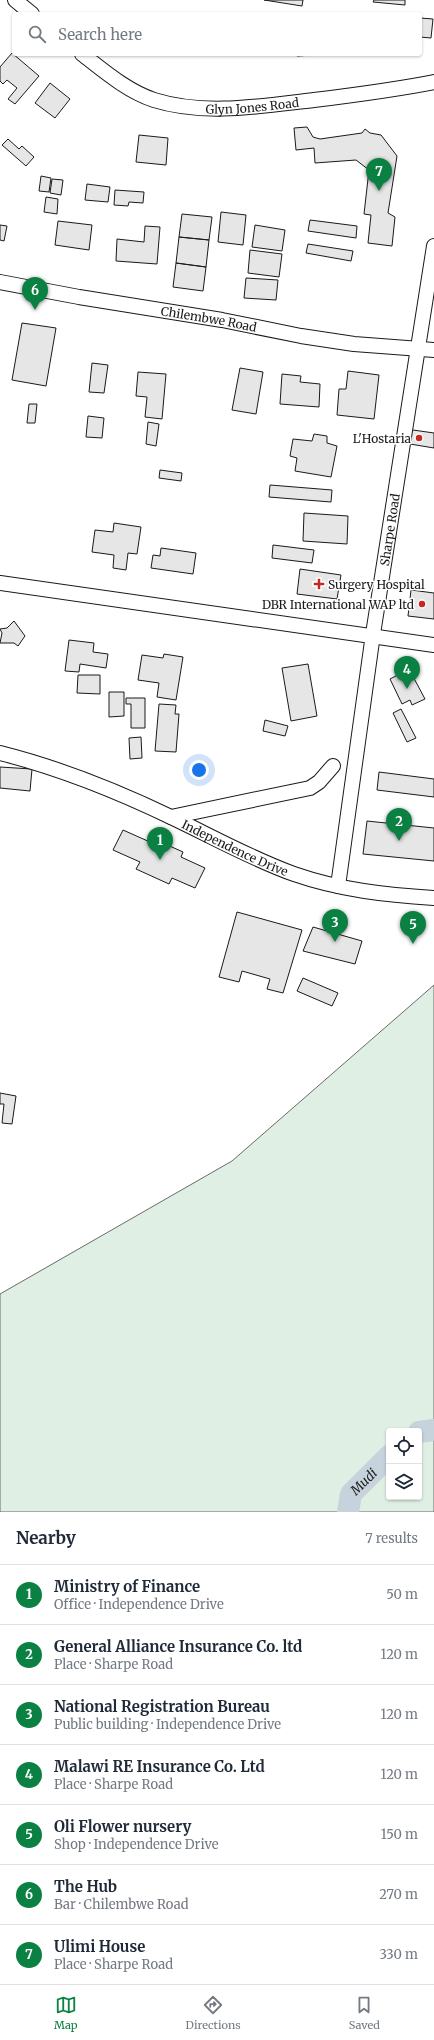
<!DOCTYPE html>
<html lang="en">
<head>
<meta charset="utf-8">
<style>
  body { margin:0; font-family:Merriweather,serif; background:#f6f6f7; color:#1f2937 }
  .controls { position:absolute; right:12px; bottom:12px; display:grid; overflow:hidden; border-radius:4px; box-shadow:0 1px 3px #0004 }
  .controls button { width:36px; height:36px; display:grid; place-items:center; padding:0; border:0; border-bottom:1px solid #e0e1e3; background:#fff; color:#1f2937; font:20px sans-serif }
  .you { position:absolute; left:199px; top:770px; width:14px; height:14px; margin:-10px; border:3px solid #fff; border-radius:50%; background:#1a73e8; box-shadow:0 0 0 6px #1a73e833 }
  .badge { display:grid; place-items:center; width:26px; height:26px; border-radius:50%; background:#0b8043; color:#fff; font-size:13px; font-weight:700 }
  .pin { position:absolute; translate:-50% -33px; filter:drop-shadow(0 1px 2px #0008) }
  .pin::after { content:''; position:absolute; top:21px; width:14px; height:12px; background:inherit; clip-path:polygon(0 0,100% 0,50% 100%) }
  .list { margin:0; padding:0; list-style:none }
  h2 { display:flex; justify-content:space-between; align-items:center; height:52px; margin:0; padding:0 16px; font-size:17px }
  h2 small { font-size:13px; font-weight:400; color:#747a83 }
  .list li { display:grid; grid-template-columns:26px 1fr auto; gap:12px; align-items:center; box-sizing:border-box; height:60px; padding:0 16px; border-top:1px solid #e0e1e3 }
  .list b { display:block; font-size:15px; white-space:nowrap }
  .list p { margin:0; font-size:13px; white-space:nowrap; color:#747a83 }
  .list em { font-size:13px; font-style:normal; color:#747a83 }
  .icon { flex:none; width:22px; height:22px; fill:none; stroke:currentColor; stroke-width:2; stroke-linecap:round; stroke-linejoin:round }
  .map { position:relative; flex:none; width:434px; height:1512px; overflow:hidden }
  .search { position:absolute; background:#fff; box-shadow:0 1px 3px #0004; left:12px; right:12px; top:12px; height:44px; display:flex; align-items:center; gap:10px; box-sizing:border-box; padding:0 14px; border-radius:4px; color:#747a83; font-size:15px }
  .sheet { height:472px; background:#fff }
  nav { display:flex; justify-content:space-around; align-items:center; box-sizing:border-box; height:56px; border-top:1px solid #e0e1e3; background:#fff; font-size:11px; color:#747a83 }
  nav a { display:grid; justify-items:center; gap:2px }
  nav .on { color:#0b8043 }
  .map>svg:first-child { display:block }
</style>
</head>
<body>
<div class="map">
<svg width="434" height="1512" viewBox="0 0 434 1512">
  <rect width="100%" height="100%" fill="#fff"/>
  <!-- green -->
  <path fill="#e0efe3" stroke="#6a6a6a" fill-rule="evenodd" d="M434,985V1512H0V1294L232,1161ZM389,1431H419V1497H389Z"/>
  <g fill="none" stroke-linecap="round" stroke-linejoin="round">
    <!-- river -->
    <g stroke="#c6d2dc" stroke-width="22">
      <path d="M419,1432L434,1430"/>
      <path id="s1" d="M348,1512L351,1494L389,1456"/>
    </g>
  </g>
  <!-- building -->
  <path fill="#e6e6e6" stroke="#1a1a1a" d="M264,0H303L302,6Z
    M374,0H405V5L373,2Z
    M420,18L433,19L431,38L420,37Z
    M12,53L39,76L15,104L8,99L17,88L7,80L3,84L0,81V67Z
    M297,54H314V55L297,56Z
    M50,83L70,99L55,118L35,103Z
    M307,127L313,137L320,139L362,133L365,129L370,133L381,135L397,156L388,213L395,217L392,246L368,243L371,215L364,214L369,170L356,160L315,163L314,148L296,150L294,128Z
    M139,135L168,138L166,165L136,162Z
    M8,139L19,149L22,146L34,157L26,166L2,145Z
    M41,176L51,178L49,192L39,191Z
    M52,179L63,180L61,195L50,193Z
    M87,184L110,187L108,202L85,200Z
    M115,190L144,192L143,203L129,202L128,206L114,205Z
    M46,197L58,199L57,214L44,212Z
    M221,212L246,215L243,245L218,242Z
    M182,214L212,217L209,240L179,237Z
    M310,220L357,226L356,238L308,231Z
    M58,221L92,225L89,250L55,245Z
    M0,225L7,226L4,241L0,240Z
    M255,225L285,230L282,251L252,247Z
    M145,226L160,227L157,264L116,261L117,239L144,242Z
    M179,237L209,240L206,267L176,263Z
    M308,244L353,251L351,261L306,253Z
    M250,250L282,254L279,277L248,273Z
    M176,263L206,267L203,291L173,287Z
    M246,278L278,280L276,300L244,298Z
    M22,323L56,328L46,386L12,380Z
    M92,363L108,365L104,393L89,392Z
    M240,368L263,372L256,414L232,410Z
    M348,371L379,375L374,419L337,415L339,389H346Z
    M138,372L166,374L162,419L145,417L147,397L136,396Z
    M282,374L301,376L300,382L320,384L319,407L280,404Z
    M29,404H37L35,423H27Z
    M88,416L104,418L102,438L86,437Z
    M148,422L159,424L156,446L146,444Z
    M406,429L434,433V448L404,443Z
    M314,434L327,436V443L337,446L331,477L295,471L297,458L290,456L293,439L312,441Z
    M160,470L182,473L181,481L159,478Z
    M270,485L332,490L331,502L269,497Z
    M304,513L348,516L347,544L303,541Z
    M114,523L141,527L137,554L128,553L126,570L113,568L114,555L92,552L95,530L113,532Z
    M273,545L314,550L312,563L272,558Z
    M161,548L196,553L193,574L151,568L153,555L160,556Z
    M300,569L341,575L337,599L297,594Z
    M411,590L434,593V619L408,616Z
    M14,621L25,636L18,646L14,643H0L2,633L0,629L7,628Z
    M69,640L94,643L93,652L108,654L106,668L80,664L79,672L65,671Z
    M164,654L183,657L176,700L157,697L159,683L138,680L142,655L163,658Z
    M308,664L317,716L291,721L282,668Z
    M409,669L425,699L412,705L410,700L402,704L390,679Z
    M78,675H100V694L77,693Z
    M109,692H124V716L109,717Z
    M126,698H145V728H131V704H126Z
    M159,704L176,705L175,714H179L176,752L155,751Z
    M401,709L416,738L407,742L393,713Z
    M265,720L288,726L285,736L263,731Z
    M141,737L142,758L130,759L129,738Z
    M0,767L32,769L30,791L0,788Z
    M379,772L434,779V797L377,790Z
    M367,821L434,828V861L363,854Z
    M123,830L150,842L152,838L183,852L181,857L205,868L195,888L172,878L169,884L136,869L140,862L113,850Z
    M237,912L302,930L283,993L267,989L270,979L242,971L239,982L219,977Z
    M313,927L362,941L355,964L303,951Z
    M303,978L338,993L332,1006L297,991Z
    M0,1093L16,1096L12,1124L2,1123L4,1104H0Z"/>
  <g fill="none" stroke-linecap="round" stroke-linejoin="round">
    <!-- minor casing -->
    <g stroke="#1a1a1a" stroke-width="16">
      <g id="minor">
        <path d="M15,0L32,14"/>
        <path id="s2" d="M82,54C104,71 127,91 154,100C205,116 261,106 314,100C354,95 394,90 434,82"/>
        <path id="s3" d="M0,282L79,297L222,320L301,336L354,344L434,350"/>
        <path d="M0,583L434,645"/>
        <path id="s4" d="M0,753C60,768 117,791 173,818C213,837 252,859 294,874C340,890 386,895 434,898"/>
        <path d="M171,817L310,788L319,782L333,766"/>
        <path id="s5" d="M338,886L373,634L434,246"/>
      </g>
    </g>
    <!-- minor -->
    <use href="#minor" stroke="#fff" stroke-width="14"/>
  </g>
  <!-- markers -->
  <g fill="#c62828" stroke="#fff" stroke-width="1.5">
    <circle cx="419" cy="438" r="4"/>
    <path d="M317 578h4v4h4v4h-4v4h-4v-4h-4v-4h4z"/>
    <circle cx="422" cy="604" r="4"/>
  </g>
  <g text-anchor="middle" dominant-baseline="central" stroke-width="3" stroke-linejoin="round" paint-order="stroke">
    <!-- street labels -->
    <g font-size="12" fill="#1a1a1a" stroke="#fff">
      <text stroke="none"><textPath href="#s2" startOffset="185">Glyn Jones Road</textPath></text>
      <text stroke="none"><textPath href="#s3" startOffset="212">Chilembwe Road</textPath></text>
      <text stroke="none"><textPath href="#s5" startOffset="360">Sharpe Road</textPath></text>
      <text stroke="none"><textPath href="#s4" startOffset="254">Independence Drive</textPath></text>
    </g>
    <!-- poi labels -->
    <g font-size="12" fill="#1a1a1a" stroke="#fff" text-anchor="end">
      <text x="411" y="438">L'Hostaria</text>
      <text x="328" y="584" text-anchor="start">Surgery Hospital</text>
      <text x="414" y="604">DBR International WAP ltd</text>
    </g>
    <!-- water labels -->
    <g font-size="13" font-style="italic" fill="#1a1a1a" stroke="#fff">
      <text stroke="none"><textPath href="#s1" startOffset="36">Mudi</textPath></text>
    </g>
  </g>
</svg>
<div class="controls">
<button><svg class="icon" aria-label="locate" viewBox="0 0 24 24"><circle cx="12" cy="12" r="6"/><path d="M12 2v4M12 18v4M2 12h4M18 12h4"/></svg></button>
<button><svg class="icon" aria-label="layers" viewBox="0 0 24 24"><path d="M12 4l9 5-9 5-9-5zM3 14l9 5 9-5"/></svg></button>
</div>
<div class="you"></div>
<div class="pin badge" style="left:160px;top:860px">1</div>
<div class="pin badge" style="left:399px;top:841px">2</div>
<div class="pin badge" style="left:335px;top:942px">3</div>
<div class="pin badge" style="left:407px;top:689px">4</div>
<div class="pin badge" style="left:413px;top:944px">5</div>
<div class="pin badge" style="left:35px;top:310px">6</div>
<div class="pin badge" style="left:379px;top:191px">7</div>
<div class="search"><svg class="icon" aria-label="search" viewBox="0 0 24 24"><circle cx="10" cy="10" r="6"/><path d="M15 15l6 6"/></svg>Search here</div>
</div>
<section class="sheet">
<h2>Nearby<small>7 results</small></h2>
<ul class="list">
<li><span class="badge">1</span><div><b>Ministry of Finance</b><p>Office · Independence Drive</p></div><em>50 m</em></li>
<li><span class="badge">2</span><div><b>General Alliance Insurance Co. ltd</b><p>Place · Sharpe Road</p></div><em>120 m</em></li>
<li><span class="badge">3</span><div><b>National Registration Bureau</b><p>Public building · Independence Drive</p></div><em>120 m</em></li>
<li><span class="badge">4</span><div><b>Malawi RE Insurance Co. Ltd</b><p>Place · Sharpe Road</p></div><em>120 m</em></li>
<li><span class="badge">5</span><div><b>Oli Flower nursery</b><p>Shop · Independence Drive</p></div><em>150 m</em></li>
<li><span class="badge">6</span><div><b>The Hub</b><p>Bar · Chilembwe Road</p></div><em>270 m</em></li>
<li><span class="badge">7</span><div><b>Ulimi House</b><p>Place · Sharpe Road</p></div><em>330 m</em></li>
</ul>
</section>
<nav>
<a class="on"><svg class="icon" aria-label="map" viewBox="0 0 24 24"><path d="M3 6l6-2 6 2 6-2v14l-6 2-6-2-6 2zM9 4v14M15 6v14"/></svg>Map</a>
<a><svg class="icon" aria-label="directions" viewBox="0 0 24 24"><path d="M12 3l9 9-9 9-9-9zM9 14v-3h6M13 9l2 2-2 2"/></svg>Directions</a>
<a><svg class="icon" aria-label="saved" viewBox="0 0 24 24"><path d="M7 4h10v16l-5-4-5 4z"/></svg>Saved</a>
</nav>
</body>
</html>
